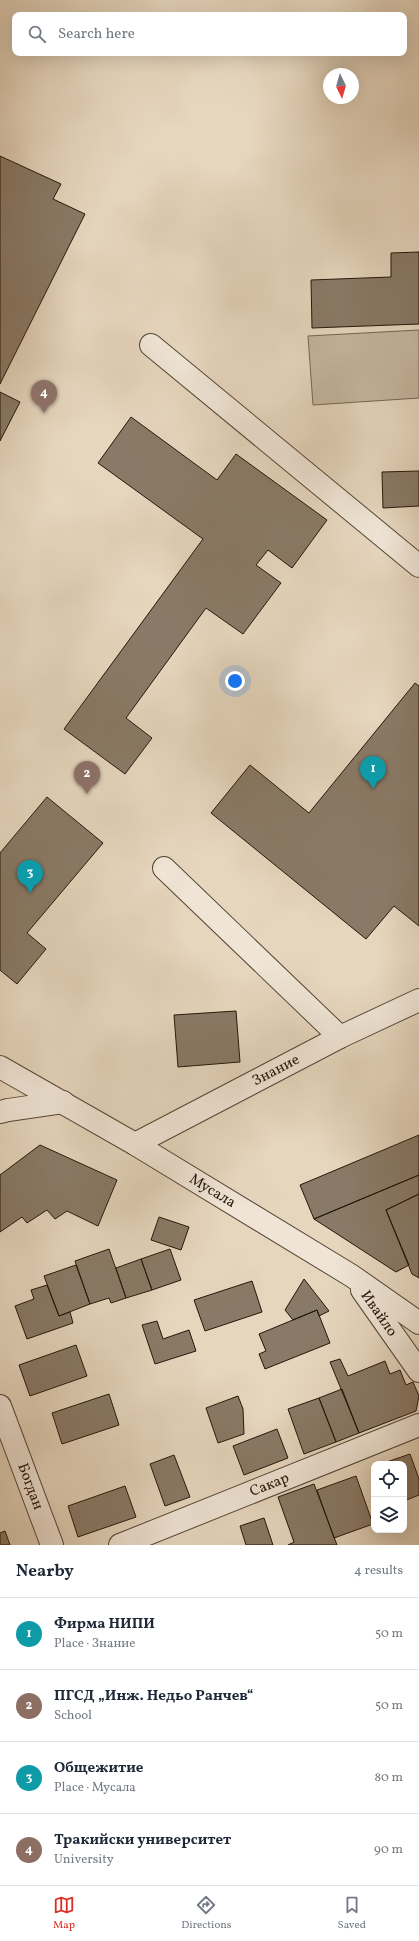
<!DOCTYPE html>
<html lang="en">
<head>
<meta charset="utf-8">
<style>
  body { margin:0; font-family:Vollkorn,serif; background:#f6f6f7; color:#1f2937 }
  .controls { position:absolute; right:12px; bottom:12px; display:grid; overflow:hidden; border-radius:8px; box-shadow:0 4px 16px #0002 }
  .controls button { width:36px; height:36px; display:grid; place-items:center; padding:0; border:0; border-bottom:1px solid #e0e1e3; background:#fff; color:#1f2937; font:20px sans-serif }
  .compass { position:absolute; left:323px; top:68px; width:36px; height:36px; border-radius:50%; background:#fff; box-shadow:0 4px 16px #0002; rotate:175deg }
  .you { position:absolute; left:235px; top:681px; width:14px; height:14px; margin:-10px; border:3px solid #fff; border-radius:50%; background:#1a73e8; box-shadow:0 0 0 6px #1a73e833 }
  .badge { display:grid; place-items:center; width:26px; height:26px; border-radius:50%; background:#d93025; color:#fff; font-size:13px; font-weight:700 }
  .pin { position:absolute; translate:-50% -33px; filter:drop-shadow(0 1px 2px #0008) }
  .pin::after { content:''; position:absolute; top:21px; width:14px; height:12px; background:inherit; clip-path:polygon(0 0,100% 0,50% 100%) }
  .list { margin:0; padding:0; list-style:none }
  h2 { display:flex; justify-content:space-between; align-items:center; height:52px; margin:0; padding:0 16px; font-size:17px }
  h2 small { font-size:13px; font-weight:400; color:#747a83 }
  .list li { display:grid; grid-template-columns:26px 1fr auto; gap:12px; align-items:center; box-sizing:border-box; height:72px; padding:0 16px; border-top:1px solid #e0e1e3 }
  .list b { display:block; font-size:15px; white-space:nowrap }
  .list p { margin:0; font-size:13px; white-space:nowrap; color:#747a83 }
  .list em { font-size:13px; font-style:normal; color:#747a83 }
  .icon { flex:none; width:22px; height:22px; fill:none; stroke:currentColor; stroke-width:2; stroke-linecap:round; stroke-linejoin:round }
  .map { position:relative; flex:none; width:419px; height:1545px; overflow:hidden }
  .search { position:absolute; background:#fff; box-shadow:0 4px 16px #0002; left:12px; right:12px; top:12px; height:44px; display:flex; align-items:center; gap:10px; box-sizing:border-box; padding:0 14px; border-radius:8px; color:#747a83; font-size:15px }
  .sheet { height:340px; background:#fff }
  nav { display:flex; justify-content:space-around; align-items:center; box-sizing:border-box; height:56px; border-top:1px solid #e0e1e3; background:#fff; font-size:11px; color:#747a83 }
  nav a { display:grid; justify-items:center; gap:2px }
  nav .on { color:#d93025 }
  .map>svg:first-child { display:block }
</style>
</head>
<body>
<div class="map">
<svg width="419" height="1545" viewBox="0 0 419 1545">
  <rect width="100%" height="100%" fill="#e6d6be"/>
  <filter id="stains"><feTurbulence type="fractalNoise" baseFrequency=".005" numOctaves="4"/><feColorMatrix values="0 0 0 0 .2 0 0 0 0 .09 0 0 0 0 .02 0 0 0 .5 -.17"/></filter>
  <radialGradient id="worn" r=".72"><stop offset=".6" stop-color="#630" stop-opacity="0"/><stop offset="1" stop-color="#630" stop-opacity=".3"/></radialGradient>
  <!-- green -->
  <path fill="#c5b69f" stroke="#746654" d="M419,330V398L313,405L308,336Z"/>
  <!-- building -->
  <path fill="#897a67" stroke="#241709" d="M0,156L61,184L53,199L85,214L0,384Z
    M419,252V324L312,328L311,280L391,277V253Z
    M0,392L20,402L0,441Z
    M131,417L217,480L236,454L327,520L292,568L268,550L256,565L281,583L243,634L206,608L126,718L152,738L125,774L64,729L203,539L98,463Z
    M419,471V506L383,508L382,472Z
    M415,683L419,686V926L394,906L366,939L211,813L250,765L309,813Z
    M47,797L103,843L27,933L46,949L17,984L0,970V853Z
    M236,1011L240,1062L178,1067L174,1015Z
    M419,1135V1175L314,1219L300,1185Z
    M40,1145L117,1180L98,1226L67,1211L55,1219L47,1210L27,1223L22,1217L0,1232V1175Z
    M419,1175V1194L386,1210L409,1265L396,1272L314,1219Z
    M419,1194V1278L412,1274L386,1210Z
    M159,1217L189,1227L181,1250L151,1240Z
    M109,1249L126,1298L111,1303L109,1298L90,1304L75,1261Z
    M170,1249L181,1280L152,1290L141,1259Z
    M141,1259L152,1290L126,1298L116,1268Z
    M76,1265L90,1304L59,1316L44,1276Z
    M304,1279L329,1311L319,1316L317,1310L293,1320L285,1310Z
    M252,1281L262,1312L205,1331L194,1300Z
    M47,1285L59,1316L70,1312L73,1323L27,1339L15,1306L34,1299L31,1290Z
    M317,1310L330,1343L265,1369L259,1354L266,1351L259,1334Z
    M157,1321L163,1339L189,1330L196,1351L155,1364L142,1325Z
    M76,1345L87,1376L30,1396L19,1365Z
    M340,1359L348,1376L385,1361L390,1374L400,1370L406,1385L413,1382L419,1396L416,1411L359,1433L330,1362Z
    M342,1389L359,1433L336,1442L319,1398Z
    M109,1394L119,1425L62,1444L52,1413Z
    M238,1396L243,1409L244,1434L218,1443L206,1408Z
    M319,1398L336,1442L304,1454L288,1409Z
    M277,1429L288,1458L244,1475L233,1446Z
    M410,1454L419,1479V1495L404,1501V1464H381Z
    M174,1455L190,1497L165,1506L150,1464Z
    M356,1476L373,1524L334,1538L317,1490Z
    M314,1484L337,1545H288L294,1542L278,1497Z
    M125,1486L136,1517L78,1537L68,1506Z
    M264,1518L273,1545H246L240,1526Z
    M5,1531L10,1545H0V1533Z"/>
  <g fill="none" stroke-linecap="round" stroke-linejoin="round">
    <!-- street casing -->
    <g stroke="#544736" stroke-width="24">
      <g id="street">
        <path d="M151,345L419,566"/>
        <path d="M164,868L340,1037"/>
        <path id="s1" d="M0,1067L135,1144L352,1276L419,1323"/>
        <path d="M0,1112L8,1110L63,1102"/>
        <path id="s2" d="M135,1144L340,1037L419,1000"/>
        <path id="s3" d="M362,1290L419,1371"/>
        <path id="s4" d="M0,1406L52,1545"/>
        <path id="s5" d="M120,1545L419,1425"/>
      </g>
    </g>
    <!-- street -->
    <use href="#street" stroke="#efe4d5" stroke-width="22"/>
  </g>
  <g text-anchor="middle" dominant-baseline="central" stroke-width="3.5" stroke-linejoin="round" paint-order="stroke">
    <!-- street labels -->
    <g font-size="15" fill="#241709" stroke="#efe4d5">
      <text stroke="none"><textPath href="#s2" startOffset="159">Знание</textPath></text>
      <text stroke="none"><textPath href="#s1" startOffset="246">Мусала</textPath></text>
      <text stroke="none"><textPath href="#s3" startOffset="29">Ивайло</textPath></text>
      <text stroke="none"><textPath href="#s5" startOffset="161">Сакар</textPath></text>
      <text stroke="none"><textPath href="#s4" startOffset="86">Богдан</textPath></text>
    </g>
  </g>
  <rect width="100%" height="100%" filter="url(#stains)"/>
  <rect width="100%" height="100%" fill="url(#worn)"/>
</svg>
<div class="controls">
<button><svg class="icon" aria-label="locate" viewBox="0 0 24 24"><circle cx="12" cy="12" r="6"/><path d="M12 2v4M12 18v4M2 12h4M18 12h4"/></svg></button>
<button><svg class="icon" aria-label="layers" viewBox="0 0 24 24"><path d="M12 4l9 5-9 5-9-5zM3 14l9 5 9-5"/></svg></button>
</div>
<svg class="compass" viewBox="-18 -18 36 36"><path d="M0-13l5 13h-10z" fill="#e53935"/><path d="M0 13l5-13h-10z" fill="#747a83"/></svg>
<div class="you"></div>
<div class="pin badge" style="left:373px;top:789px;background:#0f9aa8">1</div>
<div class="pin badge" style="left:87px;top:794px;background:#8d6e63">2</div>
<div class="pin badge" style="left:30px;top:893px;background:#0f9aa8">3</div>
<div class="pin badge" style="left:44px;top:413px;background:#8d6e63">4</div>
<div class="search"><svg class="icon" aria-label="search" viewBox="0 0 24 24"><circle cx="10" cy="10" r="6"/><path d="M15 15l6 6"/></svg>Search here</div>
</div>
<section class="sheet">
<h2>Nearby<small>4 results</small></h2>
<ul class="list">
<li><span class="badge" style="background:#0f9aa8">1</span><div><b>Фирма НИПИ</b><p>Place · Знание</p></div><em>50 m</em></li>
<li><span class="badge" style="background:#8d6e63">2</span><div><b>ПГСД „Инж. Недьо Ранчев“</b><p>School</p></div><em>50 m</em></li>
<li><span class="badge" style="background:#0f9aa8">3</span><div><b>Общежитие</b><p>Place · Мусала</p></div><em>80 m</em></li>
<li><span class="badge" style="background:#8d6e63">4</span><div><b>Тракийски университет</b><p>University</p></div><em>90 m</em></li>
</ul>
</section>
<nav>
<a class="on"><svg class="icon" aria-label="map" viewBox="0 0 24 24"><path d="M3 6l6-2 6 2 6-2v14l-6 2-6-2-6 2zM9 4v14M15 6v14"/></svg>Map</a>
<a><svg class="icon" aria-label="directions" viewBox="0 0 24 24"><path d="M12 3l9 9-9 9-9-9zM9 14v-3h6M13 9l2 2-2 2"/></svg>Directions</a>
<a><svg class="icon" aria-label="saved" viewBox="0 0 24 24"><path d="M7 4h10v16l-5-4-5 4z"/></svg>Saved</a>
</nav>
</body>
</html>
